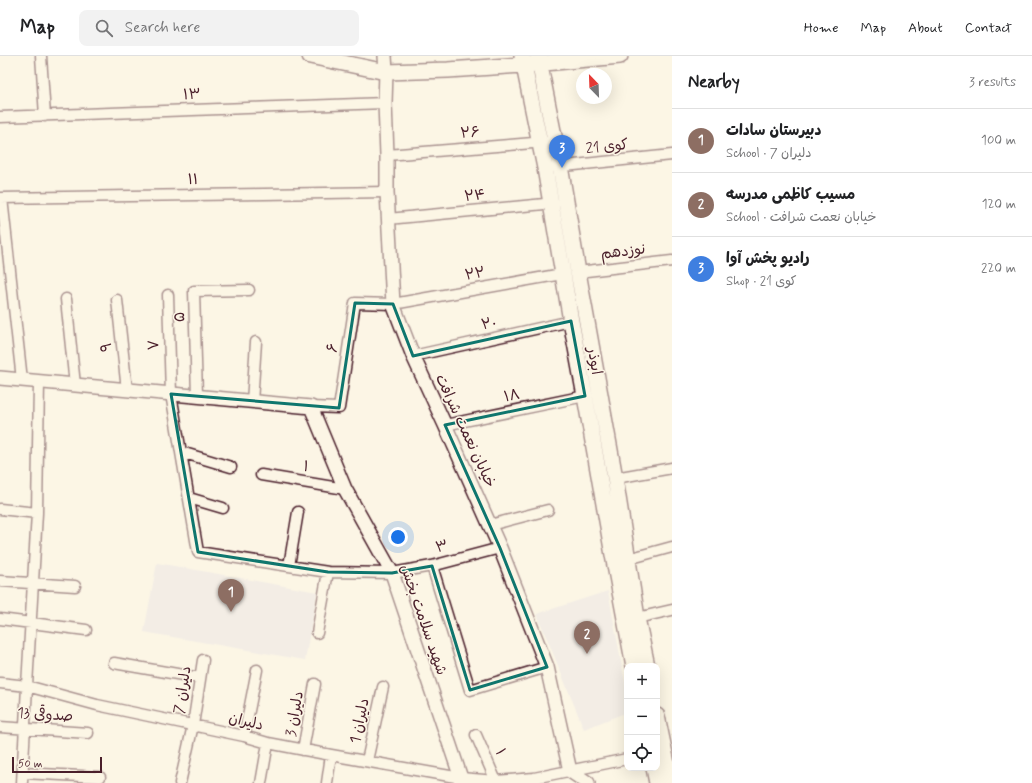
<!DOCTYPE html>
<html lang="en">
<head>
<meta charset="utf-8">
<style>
  body { margin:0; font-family:Mynerve,"Playpen Sans Arabic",sans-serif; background:#f2f2f2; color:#202124 }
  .controls { position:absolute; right:12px; bottom:12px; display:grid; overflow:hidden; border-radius:8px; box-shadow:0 4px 16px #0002 }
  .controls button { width:36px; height:36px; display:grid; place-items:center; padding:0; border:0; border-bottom:1px solid #e0e0e0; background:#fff; color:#202124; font:20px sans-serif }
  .compass { position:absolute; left:576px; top:12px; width:36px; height:36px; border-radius:50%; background:#fff; box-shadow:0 4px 16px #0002; rotate:337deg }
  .scale { position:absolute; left:12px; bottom:10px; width:90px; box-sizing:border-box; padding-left:4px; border:2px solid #4a1f2b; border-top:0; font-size:11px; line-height:14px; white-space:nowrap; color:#4a1f2b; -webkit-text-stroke:3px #fcf5e5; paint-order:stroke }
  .you { position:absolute; left:398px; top:481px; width:14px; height:14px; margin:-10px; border:3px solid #fff; border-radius:50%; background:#1a73e8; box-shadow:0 0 0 6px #1a73e833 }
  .badge { display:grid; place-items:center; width:26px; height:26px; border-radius:50%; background:#b45309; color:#fff; font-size:13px; font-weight:700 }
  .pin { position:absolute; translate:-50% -33px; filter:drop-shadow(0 1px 2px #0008) }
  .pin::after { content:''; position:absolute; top:21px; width:14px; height:12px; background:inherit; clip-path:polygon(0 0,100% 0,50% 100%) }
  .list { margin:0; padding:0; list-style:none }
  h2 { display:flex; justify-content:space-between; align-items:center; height:52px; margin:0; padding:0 16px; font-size:17px }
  h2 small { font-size:13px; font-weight:400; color:#757577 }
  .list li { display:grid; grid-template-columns:26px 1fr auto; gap:12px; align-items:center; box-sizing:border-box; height:64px; padding:0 16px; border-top:1px solid #e0e0e0 }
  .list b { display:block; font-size:15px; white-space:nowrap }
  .list p { margin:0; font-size:13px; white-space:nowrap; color:#757577 }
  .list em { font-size:13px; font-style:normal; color:#757577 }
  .icon { flex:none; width:22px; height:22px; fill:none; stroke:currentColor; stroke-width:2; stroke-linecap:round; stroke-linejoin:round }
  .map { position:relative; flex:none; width:672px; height:727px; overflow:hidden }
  header { display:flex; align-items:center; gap:24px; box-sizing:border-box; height:56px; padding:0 20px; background:#fff; border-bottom:1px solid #e0e0e0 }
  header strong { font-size:19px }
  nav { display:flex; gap:22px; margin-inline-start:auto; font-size:14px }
  .search { width:280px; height:36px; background:#f2f2f2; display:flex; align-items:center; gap:10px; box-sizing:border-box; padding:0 14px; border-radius:8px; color:#757577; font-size:15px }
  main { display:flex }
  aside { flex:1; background:#fff }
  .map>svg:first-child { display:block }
</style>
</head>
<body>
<header>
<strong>Map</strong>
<div class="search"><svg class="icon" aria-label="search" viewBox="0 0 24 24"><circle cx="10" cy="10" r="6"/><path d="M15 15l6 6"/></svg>Search here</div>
<nav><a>Home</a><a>Map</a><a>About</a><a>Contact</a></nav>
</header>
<main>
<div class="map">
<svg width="672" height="727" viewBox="0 0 672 727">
  <rect width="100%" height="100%" fill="#fcf5e5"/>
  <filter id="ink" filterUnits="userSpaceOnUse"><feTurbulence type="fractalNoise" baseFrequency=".025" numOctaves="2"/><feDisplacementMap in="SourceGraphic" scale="8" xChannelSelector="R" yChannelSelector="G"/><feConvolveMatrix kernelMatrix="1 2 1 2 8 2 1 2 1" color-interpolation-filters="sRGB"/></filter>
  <g filter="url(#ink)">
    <!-- built -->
    <path fill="#e8e2e5" d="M157,507L317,536L305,604L144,576Z
      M608,535L627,638V656L584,673L537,558Z"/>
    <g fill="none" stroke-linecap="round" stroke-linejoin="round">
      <!-- minor casing -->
      <g stroke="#4a1f2b" stroke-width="13">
        <path id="minor" d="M41,0L45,60
          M0,61L385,47
          M387,99L545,86
          M555,111L672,99
          M0,142L387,136
          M2,142L22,324
          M388,163L555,147
          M578,216L672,205
          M168,239L171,338L198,496L328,516L392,517L432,510L500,492
          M66,243L75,329
          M117,244L127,334
          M413,300L571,265
          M197,340L194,235L249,234
          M252,346L256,286
          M311,351L339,352L355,247L393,248L562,218
          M445,369L585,340
          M181,396L231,411
          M261,419L345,433
          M615,422L672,412
          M189,442L223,452
          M0,453L37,457
          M490,469L548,454
          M628,503L672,491
          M289,510L298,456
          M432,510L470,634L547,611
          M0,525L75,530
          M637,562L672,554
          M0,563L86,574
          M317,577L328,516
          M114,607L200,622
          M0,627L27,630L97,649L244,680L268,687L331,699L461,722L496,725L534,722L627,703
          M0,671L88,677
          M476,679L496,725
          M244,680L257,614
          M303,694L315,628
          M367,705L383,631
          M23,717L100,721
          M22,727L27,630L37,457L39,326
          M180,727L193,669L203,604
          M261,727L268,687
          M327,727L331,699"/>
      </g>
      <!-- tertiary casing -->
      <g stroke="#4a1f2b" stroke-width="16">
        <path id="tertiary" d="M385,0L386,16L385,47L387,99V136L393,248L413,300L445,369L500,492L547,611L570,715L588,727
          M0,322L311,351L345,433L392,517L461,722V727"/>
      </g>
      <!-- secondary casing -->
      <g stroke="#4a1f2b" stroke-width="18">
        <path id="secondary" d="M310,0L386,16L448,14L523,9L620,0
          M522,0L545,112L571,265L585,340L613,499L634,610
          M538,0L560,110L578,216L615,422L637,562L647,610
          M657,660L671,727
          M654,712L657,727"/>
      </g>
      <!-- minor -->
      <use href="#minor" stroke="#fcf5e5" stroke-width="10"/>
      <!-- tertiary -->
      <use href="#tertiary" stroke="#fcf5e5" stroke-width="13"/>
      <!-- secondary -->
      <use href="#secondary" stroke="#fcf5e5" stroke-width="15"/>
    </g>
  </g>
  <!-- marked area -->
  <path d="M0 0H672V727H0ZM355,247L393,248L413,300L571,265L585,340L445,369L500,492L547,611L470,634L432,510L392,517L328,516L198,496L171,338L339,352Z" fill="#fcf5e5" fill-opacity=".55" fill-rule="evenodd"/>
  <path fill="none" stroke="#0f766e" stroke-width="3" stroke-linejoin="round" d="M355,247L393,248L413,300L571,265L585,340L445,369L500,492L547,611L470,634L432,510L392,517L328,516L198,496L171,338L339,352Z"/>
  <g text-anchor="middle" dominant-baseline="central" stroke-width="3" stroke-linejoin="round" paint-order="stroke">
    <!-- street labels -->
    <g font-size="15" fill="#4a1f2b" stroke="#fcf5e5">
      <text transform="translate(192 39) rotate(-2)">۱۳</text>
      <text transform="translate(470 77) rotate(-5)">۲۶</text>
      <text transform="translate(607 91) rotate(-6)">کوی 21</text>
      <text transform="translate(193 124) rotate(-1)">۱۱</text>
      <text transform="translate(475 140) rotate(-6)">۲۴</text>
      <text transform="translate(623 196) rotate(-7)">نوزدهم</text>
      <text transform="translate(475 218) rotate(-10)">۲۲</text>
      <text transform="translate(180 261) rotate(-92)">۵</text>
      <text transform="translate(489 268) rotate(-13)">۲۰</text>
      <text transform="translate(154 289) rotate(-92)">۷</text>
      <text transform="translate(107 291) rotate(-96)">۹</text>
      <text transform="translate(333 292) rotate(-81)">۶</text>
      <text transform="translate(594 305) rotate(80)">ابوذر</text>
      <text transform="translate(512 340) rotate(-12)">۱۸</text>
      <text transform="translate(465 375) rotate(65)">خیابان نعمت شرافت</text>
      <text transform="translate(306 411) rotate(9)">۱</text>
      <text transform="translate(442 491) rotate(-14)">۳</text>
      <text transform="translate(423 564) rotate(71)">شهید سلامت بخش</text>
      <text transform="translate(183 634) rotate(-81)">دلیران 7</text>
      <text transform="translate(295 658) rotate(-80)">دلیران 3</text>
      <text transform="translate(45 659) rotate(4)">صدوقی 13</text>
      <text transform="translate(360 665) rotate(-78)">دلیران 1</text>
      <text transform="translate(246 666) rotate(14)">دلیران</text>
      <text transform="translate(500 696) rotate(66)">۱</text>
    </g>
  </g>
</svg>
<div class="controls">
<button>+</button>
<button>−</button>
<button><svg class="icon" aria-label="locate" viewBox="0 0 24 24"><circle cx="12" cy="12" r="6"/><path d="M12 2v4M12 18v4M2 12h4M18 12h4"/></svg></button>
</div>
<svg class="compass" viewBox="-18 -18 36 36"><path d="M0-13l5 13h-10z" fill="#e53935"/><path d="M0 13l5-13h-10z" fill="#757577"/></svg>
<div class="scale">50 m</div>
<div class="you"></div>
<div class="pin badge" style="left:231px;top:556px;background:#8d6e63">1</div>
<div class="pin badge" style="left:587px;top:598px;background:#8d6e63">2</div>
<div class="pin badge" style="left:562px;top:112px;background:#3f7fe0">3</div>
</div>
<aside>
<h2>Nearby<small>3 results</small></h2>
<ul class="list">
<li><span class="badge" style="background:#8d6e63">1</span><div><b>دبیرستان سادات</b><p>School · دلیران 7</p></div><em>100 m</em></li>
<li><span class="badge" style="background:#8d6e63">2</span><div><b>مسیب کاظمی مدرسه</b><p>School · خیابان نعمت شرافت</p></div><em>120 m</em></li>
<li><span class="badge" style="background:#3f7fe0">3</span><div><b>رادیو پخش آوا</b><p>Shop · کوی 21</p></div><em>220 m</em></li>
</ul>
</aside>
</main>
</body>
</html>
